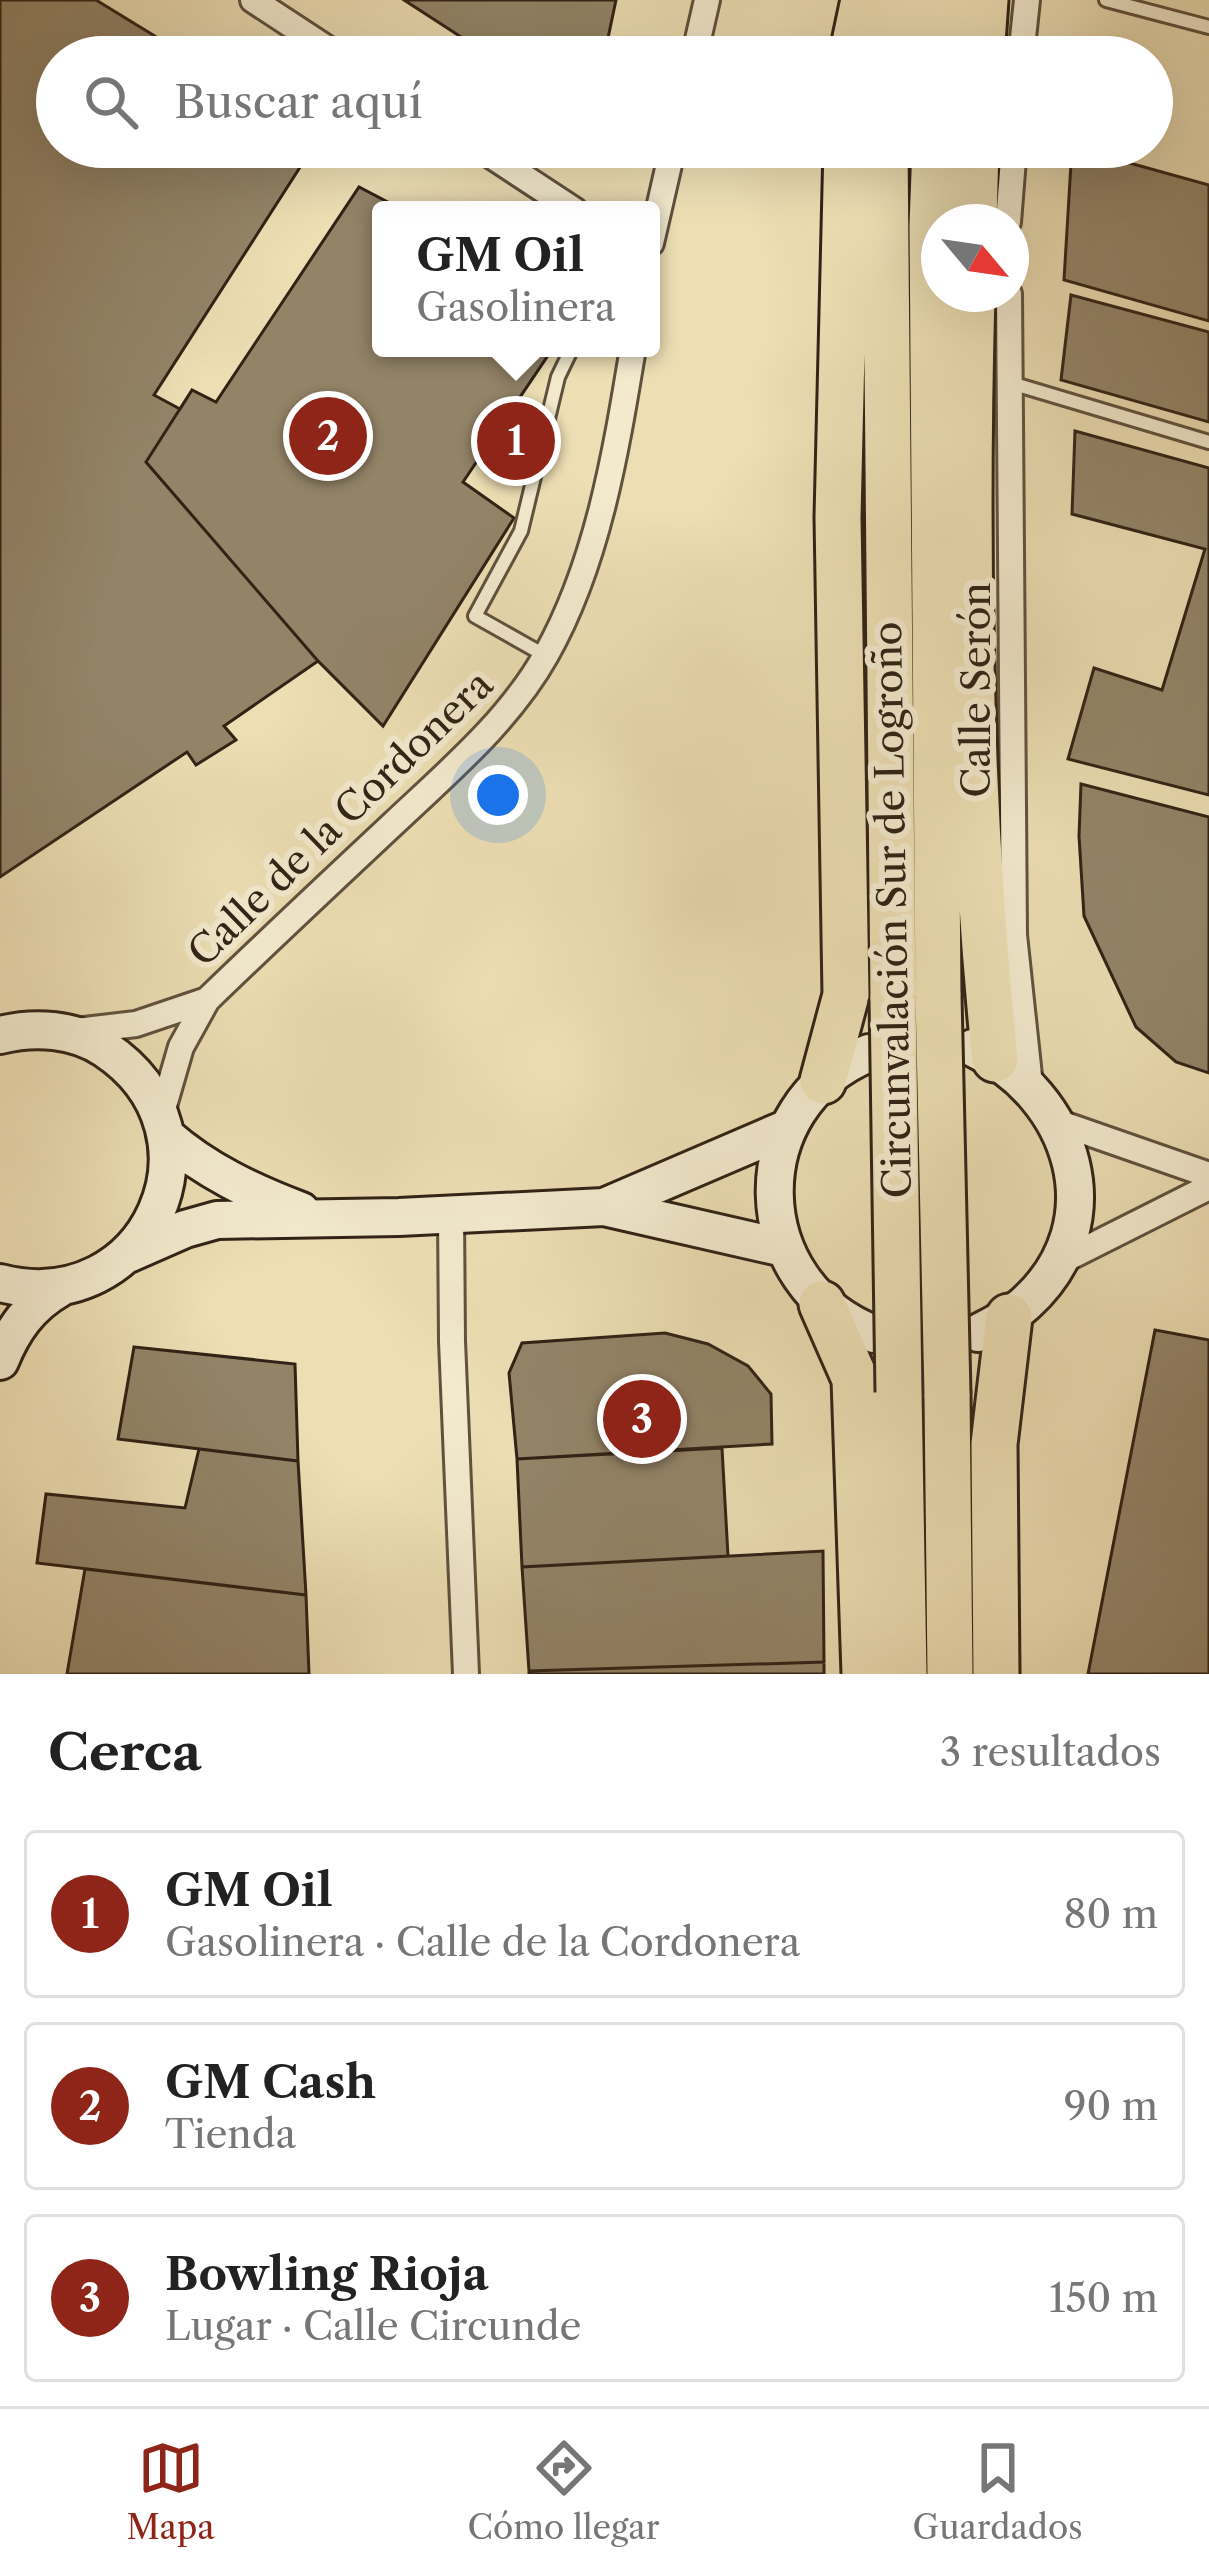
<!DOCTYPE html>
<html lang="es">
<head>
<meta charset="utf-8">
<style>
  body { margin:0; font-family:"Libre Caslon Text",serif; background:#f2f2f2; color:#222 }
  .compass { position:absolute; left:921px; top:204px; width:108px; height:108px; border-radius:50%; background:#fff; box-shadow:0 12px 48px #0002; rotate:119deg }
  .you { position:absolute; left:498px; top:795px; width:42px; height:42px; margin:-30px; border:9px solid #fff; border-radius:50%; background:#1a73e8; box-shadow:0 0 0 18px #1a73e833 }
  .badge { display:grid; place-items:center; width:78px; height:78px; border-radius:50%; background:#8f2418; color:#fff; font-size:39px; font-weight:700 }
  .pin { position:absolute; translate:-50% -50%; border:6px solid #fff; box-shadow:0 3px 12px #0006 }
  .popup { position:absolute; left:372px; top:201px; width:288px; height:156px; box-sizing:border-box; display:grid; place-content:center; border-radius:12px; background:#fff; filter:drop-shadow(0 3px 9px #0005); font-size:39px; white-space:nowrap; color:#767676 }
  .popup b { font-size:45px; color:#222 }
  .popup::after { content:''; position:absolute; left:50%; top:100%; margin-left:-24px; border:24px solid transparent; border-top-color:#fff }
  .list { margin:0; padding:0; list-style:none }
  h2 { display:flex; justify-content:space-between; align-items:center; height:156px; margin:0; padding:0 48px; font-size:51px }
  h2 small { font-size:39px; font-weight:400; color:#767676 }
  .list li { display:grid; grid-template-columns:78px 1fr auto; gap:36px; align-items:center; box-sizing:border-box; height:168px; margin:0 24px 24px; padding:0 24px; border:3px solid #e0e0e0; border-radius:12px }
  .list b { display:block; font-size:45px; white-space:nowrap }
  .list p { margin:0; font-size:39px; white-space:nowrap; color:#767676 }
  .list em { font-size:39px; font-style:normal; color:#767676 }
  .icon { flex:none; width:66px; height:66px; fill:none; stroke:currentColor; stroke-width:2; stroke-linecap:round; stroke-linejoin:round }
  .map { position:relative; flex:none; width:1209px; height:1674px; overflow:hidden }
  .search { position:absolute; background:#fff; box-shadow:0 12px 48px #0002; left:36px; right:36px; top:36px; height:132px; display:flex; align-items:center; gap:30px; box-sizing:border-box; padding:0 42px; border-radius:66px; color:#767676; font-size:45px }
  .sheet { height:732px; background:#fff }
  nav { display:flex; justify-content:space-around; align-items:center; box-sizing:border-box; height:168px; border-top:3px solid #e0e0e0; background:#fff; font-size:33px; color:#767676 }
  nav a { display:grid; justify-items:center; gap:6px }
  nav .on { color:#8f2418 }
  .map>svg:first-child { display:block }
</style>
</head>
<body>
<div class="map">
<svg width="1209" height="1674" viewBox="0 0 1209 1674">
  <rect width="100%" height="100%" fill="#eddeb4"/>
  <filter id="stains"><feTurbulence type="fractalNoise" baseFrequency=".00167" numOctaves="4"/><feColorMatrix values="0 0 0 0 .2 0 0 0 0 .09 0 0 0 0 .02 0 0 0 .5 -.17"/></filter>
  <radialGradient id="worn" r=".72"><stop offset=".6" stop-color="#630" stop-opacity="0"/><stop offset="1" stop-color="#630" stop-opacity=".3"/></radialGradient>
  <!-- building -->
  <path fill="#938468" stroke="#312216" stroke-width="3" d="M0,0H96L189,57H57V147H313L154,395L180,409L192,390L216,402L359,187L403,210H381V348H553L463,482L514,518L383,726L318,661L224,726L236,740L196,765L187,752L0,877Z
    M404,0H616L604,57H492Z
    M1072,147L1209,185V321L1064,280Z
    M359,187L403,210H381V348H553L463,482L514,518L383,726L318,661L146,462L192,390L216,402Z
    M1071,295L1209,332V422L1061,380Z
    M1075,431L1209,468V795L1068,759L1094,668L1162,690L1205,549L1072,514Z
    M1081,784L1209,817V1073L1176,1062L1136,1027L1084,916L1079,836Z
    M1155,1330L1209,1340V1674H1088Z
    M665,1333L708,1344L748,1366L771,1394L772,1444L517,1459L509,1373L522,1343Z
    M134,1347L295,1364L298,1461L118,1439Z
    M722,1448L728,1556L522,1567L517,1459Z
    M199,1449L298,1461L306,1595L37,1563L46,1494L185,1508Z
    M823,1551L824,1662L529,1671L522,1567Z
    M85,1569L306,1595L309,1674H67Z
    M824,1662V1674H529V1671Z"/>
  <g fill="none" stroke-linecap="round" stroke-linejoin="round">
    <!-- lane casing -->
    <g stroke="#60513e" stroke-width="18">
      <path id="lane" d="M1106,0L1209,27
        M1011,383L1209,442
        M546,656L475,616L521,531L558,377L572,348"/>
    </g>
    <!-- street casing -->
    <g stroke="#60513e" stroke-width="30">
      <path id="street" d="M253,0L340,57
        M694,57L707,0
        M1021,57L1027,0
        M478,147L574,210
        M1008,222L1014,147
        M651,243L673,147
        M1009,294L1014,935L1030,1085
        M76,1031L136,1024L207,1000
        M161,1116L181,1047L207,1000C268,941 331,882 393,824C448,772 509,721 546,655C598,563 616,451 633,348
        M1057,1122L1209,1175
        M451,1214L452,1341L466,1674
        M1056,1264L1209,1187"/>
    </g>
    <!-- secondary casing -->
    <g stroke="#312216" stroke-width="42">
      <path id="secondary" d="M0,1035C35,1026 75,1029 105,1049C233,1134 148,1321 0,1283
        M973,1048C1074,1095 1115,1222 1026,1303C1012,1316 995,1324 978,1333
        M869,1053C740,1106 745,1284 874,1334
        M166,1136C206,1171 251,1192 301,1211
        M604,1207L788,1128
        M128,1254L185,1229L217,1220L399,1217L604,1207L784,1248
        M0,1361C13,1329 30,1305 60,1288"/>
    </g>
    <!-- highway casing -->
    <g stroke="#312216" stroke-width="51">
      <path id="highway" d="M852,57L864,0
        M897,57L905,0
        M939,57L941,0
        M981,57L985,0
        M885,147L893,999
        M935,147L932,225L938,996
        M974,222L976,147
        M972,294C965,549 969,806 995,1059
        M823,1081L846,995L838,517L847,147
        M822,1304L855,1379L865,1674
        M899,1392L904,1674
        M947,1394L950,1674
        M996,1674L994,1444L1009,1317"/>
    </g>
    <!-- lane -->
    <use href="#lane" stroke="#f3eace" stroke-width="12"/>
    <!-- street -->
    <use href="#street" stroke="#f3eace" stroke-width="24"/>
    <!-- secondary -->
    <use href="#secondary" stroke="#f3eace" stroke-width="36"/>
    <!-- highway -->
    <use href="#highway" stroke="#eddeb4" stroke-width="45"/>
    <!-- highway-bridge casing -->
    <g stroke="#312216" stroke-width="51" stroke-linecap="butt">
      <path id="highway-bridge" d="M938,996L947,1394
        M893,999L899,1392"/>
    </g>
    <!-- highway-bridge -->
    <use href="#highway-bridge" stroke="#eddeb4" stroke-width="45"/>
  </g>
  <g text-anchor="middle" dominant-baseline="central" stroke-width="12" stroke-linejoin="round" paint-order="stroke">
    <!-- street labels -->
    <g font-size="39" fill="#312216" stroke="#f3eace">
      <text transform="translate(976 690) rotate(-90)">Calle Serón</text>
      <text transform="translate(340 818) rotate(-44)">Calle de la Cordonera</text>
      <text transform="translate(892 910) rotate(-91)">Circunvalación Sur de Logroño</text>
    </g>
  </g>
  <rect width="100%" height="100%" filter="url(#stains)"/>
  <rect width="100%" height="100%" fill="url(#worn)"/>
</svg>
<svg class="compass" viewBox="-18 -18 36 36"><path d="M0-13l5 13h-10z" fill="#e53935"/><path d="M0 13l5-13h-10z" fill="#767676"/></svg>
<div class="you"></div>
<div class="pin badge" style="left:516px;top:441px">1</div>
<div class="popup"><b>GM Oil</b>Gasolinera</div>
<div class="pin badge" style="left:328px;top:436px">2</div>
<div class="pin badge" style="left:642px;top:1419px">3</div>
<div class="search"><svg class="icon" aria-label="search" viewBox="0 0 24 24"><circle cx="10" cy="10" r="6"/><path d="M15 15l6 6"/></svg>Buscar aquí</div>
</div>
<section class="sheet">
<h2>Cerca<small>3 resultados</small></h2>
<ul class="list">
<li><span class="badge">1</span><div><b>GM Oil</b><p>Gasolinera · Calle de la Cordonera</p></div><em>80 m</em></li>
<li><span class="badge">2</span><div><b>GM Cash</b><p>Tienda</p></div><em>90 m</em></li>
<li><span class="badge">3</span><div><b>Bowling Rioja</b><p>Lugar · Calle Circunde</p></div><em>150 m</em></li>
</ul>
</section>
<nav>
<a class="on"><svg class="icon" aria-label="map" viewBox="0 0 24 24"><path d="M3 6l6-2 6 2 6-2v14l-6 2-6-2-6 2zM9 4v14M15 6v14"/></svg>Mapa</a>
<a><svg class="icon" aria-label="directions" viewBox="0 0 24 24"><path d="M12 3l9 9-9 9-9-9zM9 14v-3h6M13 9l2 2-2 2"/></svg>Cómo llegar</a>
<a><svg class="icon" aria-label="saved" viewBox="0 0 24 24"><path d="M7 4h10v16l-5-4-5 4z"/></svg>Guardados</a>
</nav>
</body>
</html>
